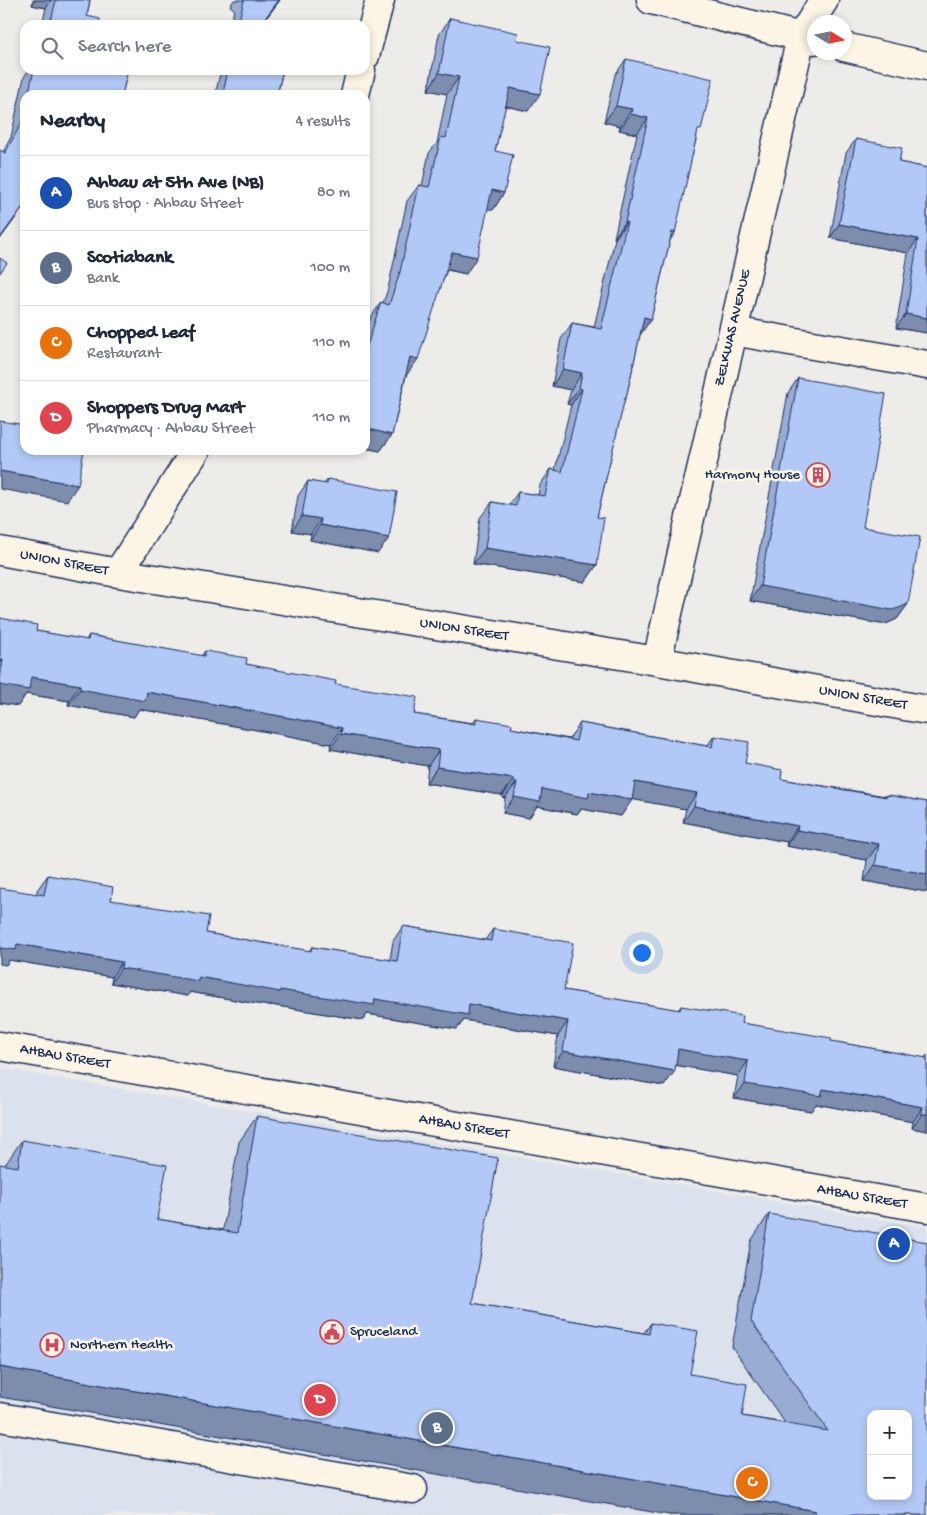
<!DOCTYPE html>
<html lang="en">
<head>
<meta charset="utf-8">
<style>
  body { margin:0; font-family:"Gochi Hand",sans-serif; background:#f6f6f7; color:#1f2937 }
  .controls { position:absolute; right:15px; bottom:15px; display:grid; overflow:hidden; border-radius:10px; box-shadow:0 2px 8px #0003 }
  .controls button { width:45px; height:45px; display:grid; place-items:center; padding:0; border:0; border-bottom:1px solid #e0e1e3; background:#fff; color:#1f2937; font:25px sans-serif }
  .compass { position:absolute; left:807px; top:15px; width:45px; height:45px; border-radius:50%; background:#fff; box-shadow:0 2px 8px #0003; rotate:100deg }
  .you { position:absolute; left:641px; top:952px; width:18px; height:18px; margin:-12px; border:4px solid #fff; border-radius:50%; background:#1a73e8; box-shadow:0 0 0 8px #1a73e833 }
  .badge { display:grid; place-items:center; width:32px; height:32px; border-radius:50%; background:#b45309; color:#fff; font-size:16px; font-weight:700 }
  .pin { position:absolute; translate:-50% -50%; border:2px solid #fff; box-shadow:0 1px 5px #0006 }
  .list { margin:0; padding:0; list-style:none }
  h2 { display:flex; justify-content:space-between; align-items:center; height:65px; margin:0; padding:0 20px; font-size:21px }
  h2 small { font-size:16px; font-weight:400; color:#747a83 }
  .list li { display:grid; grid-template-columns:32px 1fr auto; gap:15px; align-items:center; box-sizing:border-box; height:75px; padding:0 20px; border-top:1px solid #e0e1e3 }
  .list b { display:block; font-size:19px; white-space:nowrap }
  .list p { margin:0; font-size:16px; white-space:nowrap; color:#747a83 }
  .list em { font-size:16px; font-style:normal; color:#747a83 }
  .icon { flex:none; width:28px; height:28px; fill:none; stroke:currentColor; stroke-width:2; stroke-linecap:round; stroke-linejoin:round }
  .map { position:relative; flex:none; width:927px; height:1515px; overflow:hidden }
  .search { position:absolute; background:#fff; box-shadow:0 2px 8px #0003; left:20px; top:20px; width:350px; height:55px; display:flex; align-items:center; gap:12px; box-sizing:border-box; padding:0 18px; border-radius:15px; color:#747a83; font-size:19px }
  .panel { position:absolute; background:#fff; box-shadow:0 2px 8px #0003; left:20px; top:90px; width:350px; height:365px; border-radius:15px }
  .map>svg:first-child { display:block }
</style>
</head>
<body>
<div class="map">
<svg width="927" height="1515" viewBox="0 0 927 1515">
  <rect width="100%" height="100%" fill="#edece9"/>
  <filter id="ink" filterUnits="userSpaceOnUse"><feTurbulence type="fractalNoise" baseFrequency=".02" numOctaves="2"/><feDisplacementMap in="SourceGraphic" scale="10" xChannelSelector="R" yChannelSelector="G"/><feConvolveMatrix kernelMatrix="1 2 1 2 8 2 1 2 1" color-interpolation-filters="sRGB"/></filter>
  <g filter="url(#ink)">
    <!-- built -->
    <path fill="#dbe2ed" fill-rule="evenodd" d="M0,1068L927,1227V1515H0ZM871,1414H908V1496H871Z"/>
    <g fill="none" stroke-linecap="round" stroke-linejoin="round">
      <!-- minor casing -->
      <g stroke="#1b2f5e" stroke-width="31">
        <path id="minor" d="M651,0L814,40
          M844,47L927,66
          M365,56L380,0
          M355,95L361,70
          M733,331L927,365
          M0,551L118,573L657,661L927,710
          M118,573L196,450
          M657,661L801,37L824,0
          M0,1046L927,1208
          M0,1417L413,1489"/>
      </g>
      <!-- minor -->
      <use href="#minor" stroke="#fcf5e5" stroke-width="28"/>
    </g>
    <!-- wall -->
    <path fill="#99add4" stroke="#1b2f5e" d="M33,0H90L87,16L99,25H42L46,8L32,5Z
      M234,0H280L261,25H231L234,9L230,6Z
      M450,18L517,40L528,111L505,106L495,151L504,193L493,210L488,208L466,274L447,270L406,376L392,435L380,451L365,448V334L370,319L381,302L383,303L388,289L407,201L419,185L422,186L429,153L437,143L447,94L428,90L439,35Z
      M626,59L697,136L670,240L651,319L640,335L626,398L624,401L597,517V565L585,582L473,564L480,518L492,502L509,505L518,492L538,495L540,485L551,469L555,470L571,405L567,404L571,390L552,386L561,339L572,323L594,327L615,239L614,238L637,134L619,130L620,126L604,122L615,75Z
      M29,70H128L122,95H25V205L0,239L3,152L11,137L24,77Z
      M221,70H283L277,95H215Z
      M856,139L899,162L927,168V333L896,328L908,253L830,238L846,153Z
      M798,378L863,527L908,604L897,619L888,623L881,624L750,601L788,393Z
      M328,479L378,553L310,540L311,534L292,531L298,496L308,481L324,484Z
      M0,618L36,631L86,640L89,635L201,656L205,651L246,664L335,684L414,714L473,723L476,718L511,728L569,739L580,723L707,746L714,736L745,763L781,779L886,796L888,795L927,802V892L864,881L867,860L786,846L787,842L683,822L686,809L632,799L621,816L581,809L577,814L537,806L529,818L503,813L505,798L502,797V795L426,783L428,766L330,749L331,744L268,732L139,709L134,717L68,705L69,701L26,694L18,706L0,703Z
      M48,875L111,900L206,933L309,951L312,947L390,960L393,941L403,926L485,940L493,929L564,990L678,1010L681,1006L742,1023L831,1041L925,1058L927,1055V1131L912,1128L913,1122L816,1104L811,1111L734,1098L738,1076L694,1068L676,1065L664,1086L553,1066L558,1036L464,1020L457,1029L367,1014L363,1020L271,1005L269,1006L190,992L188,996L111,983L112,977L9,960L6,965L37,894V890Z
      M257,1116L472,1303L644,1333L651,1323L690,1374L742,1416L785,1423L732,1347L751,1241L769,1214L927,1515H669L5,1165L22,1140L157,1219L223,1230L239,1142Z"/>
    <!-- shaded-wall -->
    <path fill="#7d8dad" stroke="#1b2f5e" d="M35,0H51L46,8L32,5Z
      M279,0H280L261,25H260Z
      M439,73L459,77L447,94L428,90Z
      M510,88L540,94L528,111L498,104Z
      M616,106L632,109L620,126L604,122Z
      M631,114L648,118L637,134L619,130Z
      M492,190L504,193L493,210L480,207Z
      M25,204V205L0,239V238Z
      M625,222H627L615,239L614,238Z
      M839,224L918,239L908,253L830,238Z
      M672,232L675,233L664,249Z
      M452,252L477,257L466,274L441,268Z
      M906,314L927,318V333L896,328Z
      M644,317L651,319L640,335Z
      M410,357L418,359L406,376L399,373Z
      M563,369L582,373L571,390L552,386Z
      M579,388L582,389L571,405L567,404Z
      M365,428L392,435L380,451L365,448Z
      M0,471L78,485L67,501L0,489Z
      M302,516L321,519L311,534L292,531Z
      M320,525L389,538L378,553L310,540Z
      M485,548L597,565L585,582L473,564Z
      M760,586L908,604L897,619L888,623L881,624L750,601Z
      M0,659H3L0,664Z
      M31,677L80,685L69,701L26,694L18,706L0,703V685Z
      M80,689L147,692L280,716L342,728L331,744L268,732L139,709L134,717L68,705Z
      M341,734L439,750L428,766L330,749Z
      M437,767L514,779L502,795L426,783Z
      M513,781L517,782L505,798L502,797Z
      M635,782L697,793L686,809L624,798Z
      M542,789L589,792L632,800L621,816L581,809L577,814L537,806L529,818L503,813L514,797Z
      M694,806L798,826L787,842L683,822Z
      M797,830L879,844L867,860L786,846Z
      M875,865L927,874V892L864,881Z
      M17,944L122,962L112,977L9,960L6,965L0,964V948Z
      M121,968L199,977L280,990L375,999L469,1004L568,1021L558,1036L464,1020L457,1029L367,1014L363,1020L271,1005L269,1006L190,992L188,996L111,983Z
      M678,1049L748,1061L738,1076L668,1064Z
      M563,1051L675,1071L664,1086L553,1066Z
      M745,1084L823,1089L923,1107L913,1122L816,1104L811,1111L734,1098Z
      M922,1114H927V1131L912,1128Z
      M0,1367L816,1511L813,1515H669L0,1397Z"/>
    <!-- building -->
    <path fill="#b2c9f7" stroke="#1b2f5e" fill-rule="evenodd" d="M56,0H90L87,16L100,19L99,25H50Z
      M244,0H279L260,25H238Z
      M450,18L518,33L517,40L550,47L540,94L510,88L495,151L513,155L504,193L492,190L477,257L452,252L418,359L410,357L392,435L365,428V352L381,302L389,305L400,272L419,185L429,187L441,137L446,138L459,77L439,73Z
      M626,59L713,79L701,130H698L675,233L672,232L651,319L644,317L626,398H625L597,517L604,518L597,565L485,548L492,502L516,506L518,492L545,496L551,469L562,472L582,389L579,388L582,373L563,369L572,323L601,329L627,222H625L648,118L631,114L632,109L616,106Z
      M34,70H128L122,95H28Z
      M228,70H283L277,95H231L223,93Z
      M25,111V204L0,238V150L5,153L23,120Z
      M856,139L902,148L899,162L927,168V318L906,314L918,239L839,224Z
      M0,258L7,263L0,273Z
      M798,378L886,394L863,527L920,537L908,604L899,608L892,610L760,586Z
      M0,421L25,425V450H84L78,485L0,471Z
      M328,479L397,492L389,538L320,525L321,519L302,516L308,481L327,484Z
      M0,618L37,625L36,631L88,640L89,635L204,656L205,651L247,658L246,664L336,681L335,684L417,697L414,714L476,724V718L512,724L511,728L576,741L580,723L712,747L714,736L749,742L745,763L782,770L781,779L887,797L888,795L927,802V874L875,865L879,844L797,830L798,826L694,806L697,793L635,782L632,800L589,792L588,798L542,789L540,802L514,797L517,782L513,781L514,779L437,767L439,750L341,734L342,728L280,716L147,692L145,701L80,689V685L31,677L29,690L0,685V680L3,659H0Z
      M48,875L113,887L111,900L209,916L206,933L311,951L312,947L397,961L403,926L491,941L493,929L573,943L564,990L680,1010L681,1006L743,1016L742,1023L831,1038V1041L927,1058V1114H922L923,1107L823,1089L821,1096L745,1084L748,1061L705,1054L678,1049L675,1071L563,1051L568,1021L469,1004L468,1015L375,999L374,1005L280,990V992L199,977L198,981L121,968L122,962L17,944L16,950L0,948V888L44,895Z
      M257,1116L498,1158L472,1303L649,1334L651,1323L698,1331L690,1374L747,1384L742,1416L828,1431L751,1321L769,1214L927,1242V1515H823L815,1514L816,1511L0,1367V1164L18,1167L22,1140L167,1165L157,1219L237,1233ZM871,1414H908V1496H871Z"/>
  </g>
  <!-- icons -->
  <defs>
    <g id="building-ring" transform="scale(1.25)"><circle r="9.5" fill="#fcf5e5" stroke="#d1495b" stroke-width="1.5"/><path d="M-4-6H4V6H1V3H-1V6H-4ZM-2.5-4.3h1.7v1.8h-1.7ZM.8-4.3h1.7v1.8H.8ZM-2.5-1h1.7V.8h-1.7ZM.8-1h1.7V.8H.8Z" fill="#d1495b"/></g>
    <g id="civic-ring" transform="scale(1.25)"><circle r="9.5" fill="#fcf5e5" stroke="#d1495b" stroke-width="1.5"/><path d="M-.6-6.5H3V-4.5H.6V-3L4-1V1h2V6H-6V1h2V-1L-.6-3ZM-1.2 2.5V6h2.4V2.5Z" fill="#d1495b"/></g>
    <g id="hospital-ring" transform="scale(1.25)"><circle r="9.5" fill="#fcf5e5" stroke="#d1495b" stroke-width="1.5"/><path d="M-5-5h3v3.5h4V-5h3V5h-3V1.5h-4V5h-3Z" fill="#d1495b"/></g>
  </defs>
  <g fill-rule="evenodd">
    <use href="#building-ring" x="818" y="475"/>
    <use href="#civic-ring" x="332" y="1332"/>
    <use href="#hospital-ring" x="52" y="1345"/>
  </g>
  <g text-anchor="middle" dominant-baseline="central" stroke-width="5" stroke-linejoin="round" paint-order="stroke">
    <!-- street labels -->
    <g font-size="15" fill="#1b2f5e" stroke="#fcf5e5">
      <text transform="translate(733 328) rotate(-77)">ZELKWAS AVENUE</text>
      <text transform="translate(64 563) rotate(11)">UNION STREET</text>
      <text transform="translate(464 630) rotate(9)">UNION STREET</text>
      <text transform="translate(863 698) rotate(10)">UNION STREET</text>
      <text transform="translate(65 1057) rotate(10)">AHBAU STREET</text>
      <text transform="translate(464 1127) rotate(10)">AHBAU STREET</text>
      <text transform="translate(862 1197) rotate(10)">AHBAU STREET</text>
    </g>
    <!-- poi labels -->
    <g font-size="15" fill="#1b2f5e" stroke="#fcf5e5" text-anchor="start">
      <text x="800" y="475" text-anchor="end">Harmony House</text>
      <text x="350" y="1332">Spruceland</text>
      <text x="70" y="1345">Northern Health</text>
    </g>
  </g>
</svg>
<div class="controls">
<button>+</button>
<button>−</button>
</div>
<svg class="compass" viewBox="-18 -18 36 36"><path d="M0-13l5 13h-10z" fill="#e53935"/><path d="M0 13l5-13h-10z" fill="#747a83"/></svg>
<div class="you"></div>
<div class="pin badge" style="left:894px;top:1244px;background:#1a4fb4">A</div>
<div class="pin badge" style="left:437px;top:1428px;background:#5c6f8a">B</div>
<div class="pin badge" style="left:752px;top:1483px;background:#e8710a">C</div>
<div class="pin badge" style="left:320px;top:1400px;background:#e0444e">D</div>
<div class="search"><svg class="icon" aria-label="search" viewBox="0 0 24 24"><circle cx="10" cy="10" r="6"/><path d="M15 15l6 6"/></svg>Search here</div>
<section class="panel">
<h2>Nearby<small>4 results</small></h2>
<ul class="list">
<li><span class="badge" style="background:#1a4fb4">A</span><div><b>Ahbau at 5th Ave (NB)</b><p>Bus stop · Ahbau Street</p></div><em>80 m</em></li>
<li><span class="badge" style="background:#5c6f8a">B</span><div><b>Scotiabank</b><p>Bank</p></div><em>100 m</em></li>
<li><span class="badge" style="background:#e8710a">C</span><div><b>Chopped Leaf</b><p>Restaurant</p></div><em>110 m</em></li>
<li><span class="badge" style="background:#e0444e">D</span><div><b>Shoppers Drug Mart</b><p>Pharmacy · Ahbau Street</p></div><em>110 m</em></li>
</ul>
</section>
</div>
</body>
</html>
